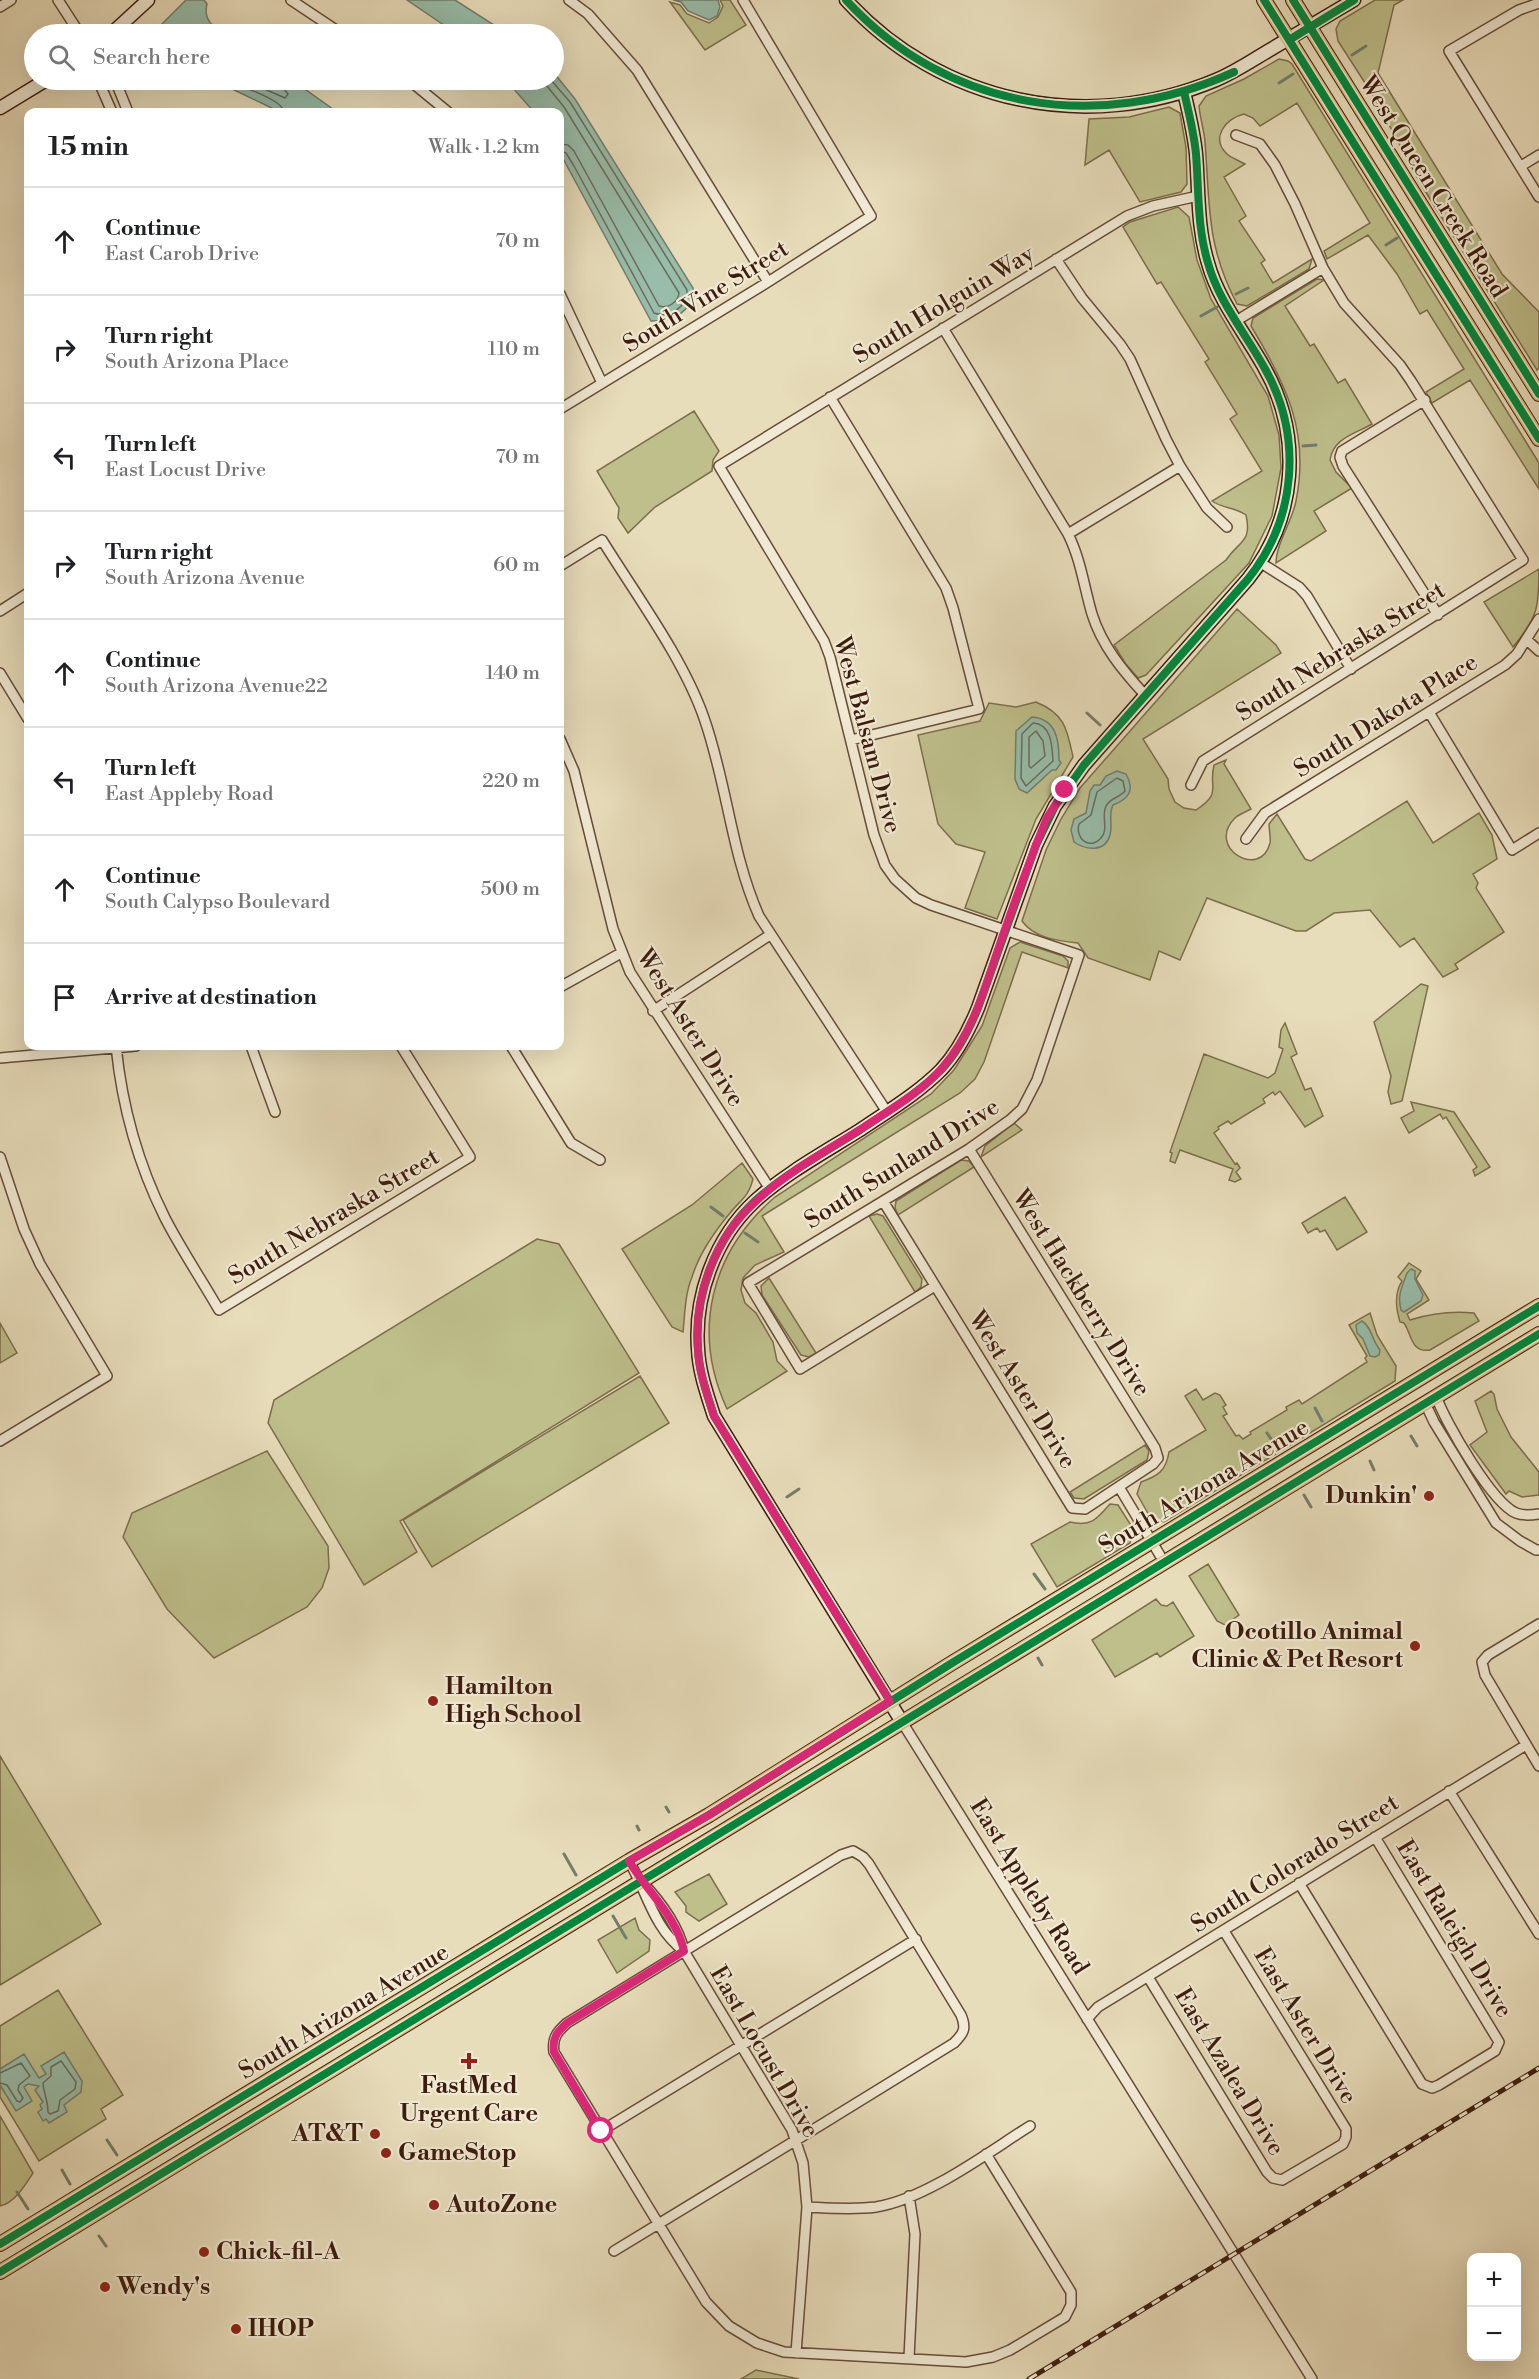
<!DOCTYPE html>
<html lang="en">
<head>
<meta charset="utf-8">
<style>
  body { margin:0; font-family:"Libre Bodoni",serif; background:#f2f2f2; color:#202124 }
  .controls { position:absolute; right:18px; bottom:18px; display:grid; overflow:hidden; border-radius:12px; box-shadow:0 6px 24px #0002 }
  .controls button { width:54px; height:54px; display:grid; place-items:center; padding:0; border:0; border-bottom:2px solid #e0e0e0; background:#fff; color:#202124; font:30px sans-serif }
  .stop { position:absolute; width:18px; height:18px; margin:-14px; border:4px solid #db2777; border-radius:50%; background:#fff }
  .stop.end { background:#db2777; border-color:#fff; box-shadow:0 2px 6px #0008 }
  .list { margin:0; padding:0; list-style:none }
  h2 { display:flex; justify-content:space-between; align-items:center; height:78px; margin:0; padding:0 24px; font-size:26px }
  h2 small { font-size:20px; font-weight:400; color:#757577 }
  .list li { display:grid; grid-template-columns:39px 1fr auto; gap:18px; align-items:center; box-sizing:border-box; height:108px; padding:0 24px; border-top:2px solid #e0e0e0 }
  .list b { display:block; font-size:22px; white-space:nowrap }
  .list p { margin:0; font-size:20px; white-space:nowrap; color:#757577 }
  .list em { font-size:20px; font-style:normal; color:#757577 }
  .icon { flex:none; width:33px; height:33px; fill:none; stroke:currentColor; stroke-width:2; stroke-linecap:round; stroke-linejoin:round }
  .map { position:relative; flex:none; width:1539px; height:2379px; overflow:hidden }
  .search { position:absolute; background:#fff; box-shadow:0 6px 24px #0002; left:24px; top:24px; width:540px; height:66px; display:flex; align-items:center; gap:15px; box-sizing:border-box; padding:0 21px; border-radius:33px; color:#757577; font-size:22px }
  .panel { position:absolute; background:#fff; box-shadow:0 6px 24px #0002; left:24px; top:108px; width:540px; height:942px; border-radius:12px }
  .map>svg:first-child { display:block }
</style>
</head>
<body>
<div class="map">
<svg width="1539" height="2379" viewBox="0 0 1539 2379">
  <rect width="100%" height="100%" fill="#e8ddbb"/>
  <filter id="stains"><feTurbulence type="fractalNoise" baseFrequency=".00333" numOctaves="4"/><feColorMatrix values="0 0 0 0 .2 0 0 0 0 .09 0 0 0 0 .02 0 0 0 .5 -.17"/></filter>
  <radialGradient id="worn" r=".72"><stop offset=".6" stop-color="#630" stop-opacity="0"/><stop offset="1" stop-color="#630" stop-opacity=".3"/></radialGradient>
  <!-- green -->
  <path fill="#bebf8b" stroke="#7e6e4c" stroke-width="1.5" d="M720,0H730L746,25L705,50L670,2L680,5L687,14L709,23L718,17L723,6Z
    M1375,0H1403L1394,5L1378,73L1502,274L1539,312V368L1537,370L1422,186L1374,97L1338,41L1336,29L1340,21Z
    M1279,59L1288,61L1292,64L1539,463V489L1470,380L1432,403L1426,392L1464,369L1427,310L1420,314L1397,274L1368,235L1327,259L1324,251L1370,223L1297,103L1260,126L1253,118L1244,114C1226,118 1210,138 1227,154C1231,158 1240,161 1245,164L1224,177L1246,216L1239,221L1265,260L1261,263L1273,283L1312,259L1309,269L1247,306L1237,304C1206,245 1210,205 1205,142C1204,130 1200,118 1199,106L1206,96L1244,79Z
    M1169,107L1180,113L1186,147L1187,184L1181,192L1140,202L1109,150L1085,165L1089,119L1129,117Z
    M1178,207L1189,217L1197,260L1211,299L1268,396L1279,435L1281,468L1272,516L1249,563L1146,675L1138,678L1125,663L1114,645L1226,560C1240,540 1252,542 1246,515C1235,507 1224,509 1212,501L1262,471L1230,419L1237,414L1205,362L1209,359L1161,282L1157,284L1123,227L1130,222Z
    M1317,279L1324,280L1285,306L1310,346L1314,344L1338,383L1345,379L1372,424C1355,434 1333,438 1330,460L1336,472L1352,488L1314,511L1326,531L1276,563C1276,544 1292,522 1296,501C1310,432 1286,384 1251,326L1253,318Z
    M694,411L719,451L713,460L712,471L655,507L628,533L618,518L619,508L597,471Z
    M1539,569C1539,607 1538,617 1513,647L1484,602Z
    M1237,609L1276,645L1281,653L1143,739L1168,779L1169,789L1175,802L1184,808L1196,810C1223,792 1208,789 1214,765L1226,760L1224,764L1251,809C1246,812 1239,814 1235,818C1205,848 1261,880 1270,843C1271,838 1269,830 1269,824L1277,814L1305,859L1311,861L1407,801L1433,843L1479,813L1492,835L1497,859L1473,874L1478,883L1476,888L1504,932L1455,964L1458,969L1443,977L1414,938L1400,947L1370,910L1334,913L1306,931H1296L1207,898L1180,960L1159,951L1150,980L1088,958L1078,943C1058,941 1034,938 1022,921L1046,850L1061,819L1080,788Z
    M1036,702C1065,714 1067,729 1073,757L1036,819L997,919L965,908L985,852L956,844L938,824L918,735L980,721L989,703L1016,707Z
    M1020,942L1063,956L1068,961V968L1022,952L984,1062L975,1079L960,1093L762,1216L784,1252L755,1265L743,1278L741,1290L745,1303L756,1313L773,1342L777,1361L787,1371L727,1409C691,1331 711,1252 775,1197L931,1094L954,1070L982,1026L1010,948Z
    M1421,984L1428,986L1402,1101L1391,1104L1388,1092L1391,1076L1374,1022Z
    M1285,1023L1297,1054L1291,1057L1305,1090L1311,1088L1323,1116L1305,1127L1280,1091L1275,1095L1273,1092L1263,1099L1265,1103L1231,1124L1228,1121L1218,1127L1219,1129L1214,1133L1235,1164L1237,1163L1240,1168L1236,1172L1241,1179L1235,1182L1229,1180L1233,1169L1180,1150L1175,1163L1170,1161L1172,1153L1170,1152L1204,1054L1268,1078L1275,1073L1283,1049L1279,1047L1281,1030Z
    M1411,1102L1454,1112L1490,1167L1475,1176L1473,1170L1477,1167L1446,1117L1443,1119L1440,1114L1409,1133L1401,1118L1414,1111Z
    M1014,1123L1022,1130L981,1157L985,1146Z
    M961,1160L969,1161L974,1167L898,1215L895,1208L896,1201Z
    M742,1163L753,1179C748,1198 741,1199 730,1213C715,1231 699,1254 692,1277C685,1294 685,1313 683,1332L672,1327L622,1249L692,1205Z
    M1345,1197L1367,1232L1337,1250L1325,1230L1320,1232L1317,1228L1308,1233L1302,1223Z
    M877,1214L883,1216L922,1279L921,1287L915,1292L869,1216Z
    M537,1239L559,1244L639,1373L400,1521L417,1552L364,1585L268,1423L274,1400Z
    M1409,1263L1421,1271L1416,1279L1429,1300L1407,1314L1410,1320C1429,1314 1453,1311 1474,1313L1479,1321L1430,1350C1411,1353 1412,1335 1404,1323L1400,1322C1396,1308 1394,1294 1402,1281L1398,1277Z
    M769,1278L816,1353L809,1357L801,1355L762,1295L761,1286Z
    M1370,1313L1377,1335L1396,1366L1395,1381L1164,1522L1150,1517L1137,1494L1141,1482C1158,1476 1166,1471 1169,1452L1206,1430L1185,1396L1196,1389L1203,1400L1215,1393L1220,1395L1226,1405L1223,1407L1227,1414L1223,1416L1236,1436L1239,1435L1243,1439L1251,1434L1250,1432L1287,1410L1286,1407L1299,1400L1302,1404L1367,1362L1365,1358L1367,1356L1349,1325Z
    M0,1323L17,1353L0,1363Z
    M640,1376L669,1423L432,1567L403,1520Z
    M1491,1391L1494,1394L1497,1409L1511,1437L1539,1472V1495L1522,1497L1509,1491L1506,1494L1470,1445L1487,1432L1475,1401Z
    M1145,1445L1149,1451L1147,1460L1084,1499L1074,1498L1070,1492Z
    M267,1451L328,1546L329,1568L322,1588L307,1607L214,1658L167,1609L123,1537L132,1513Z
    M1110,1504L1118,1505L1134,1530L1130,1543L1057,1587L1031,1544L1070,1522C1091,1527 1097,1519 1110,1504Z
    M1208,1564L1239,1615L1225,1625L1217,1621L1189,1576Z
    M1156,1599L1161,1605L1167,1606L1173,1602L1194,1636L1160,1657L1157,1653L1115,1677L1092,1640Z
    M0,1756L101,1924L0,1985Z
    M709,1874L727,1904L699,1921L686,1912V1906L675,1892Z
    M635,1918L639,1930L650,1940L649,1951L617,1973L598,1940Z
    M58,1990L123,2095L101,2109L106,2119L39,2161L0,2097V2026Z
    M0,2116L33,2173C26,2184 14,2204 0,2206Z
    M756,2370L799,2379H741Z"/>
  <!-- water -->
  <path fill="#98bdaa" stroke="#747d6c" stroke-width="1.5" d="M186,0H204L207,4C203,20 213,27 225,34H152Z
    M407,0H455L508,34H457Z
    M673,0H718L720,7L717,16L709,20L688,11L681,2Z
    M554,73L575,99L693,288L694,298C683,316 672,321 651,321L560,153V112H534L506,80H554Z
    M187,80H292L337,112H280L230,88Z
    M1032,717C1056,719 1059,739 1059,760L1061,763L1056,770H1052L1027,793L1019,789L1015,779L1016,731Z
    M1117,771L1126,774C1135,790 1129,799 1113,805C1108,816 1113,824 1110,835C1105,853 1086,850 1074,842L1071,830L1074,819L1086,813L1090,791L1094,785H1100L1106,776Z
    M1411,1269L1415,1271V1279L1423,1295L1421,1301L1404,1312L1401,1310C1398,1298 1400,1292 1404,1281C1407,1275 1405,1273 1411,1269Z
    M1362,1321C1372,1327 1372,1341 1380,1350L1379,1355L1375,1357L1370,1356L1363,1339L1357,1333L1356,1325Z
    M64,2052L82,2081L81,2092L64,2105L67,2112L49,2123L46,2119L43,2121L38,2112L42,2109L40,2105L43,2102L35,2090L39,2086L28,2084L24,2087L32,2101L16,2111L0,2085V2069L24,2054L39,2078L46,2074L41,2066Z"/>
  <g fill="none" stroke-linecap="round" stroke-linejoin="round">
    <!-- shore -->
    <path stroke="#6a6c5c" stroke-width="1.5" d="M218,80C231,82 283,99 284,112
      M244,80L285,98L288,94L282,87L281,80
      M542,80L564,107L679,293C678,302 668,309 659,306L574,151L568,145L560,144
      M551,80L570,102L687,290V298C680,310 668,318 654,313L574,166L566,153L560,151
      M1033,723C1052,724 1052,747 1053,761L1026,786L1021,778L1022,734Z
      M1036,731L1043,741L1045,756L1031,768L1029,766V737Z
      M1117,778L1123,781L1125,791C1119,798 1110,798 1106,806C1101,816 1109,830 1101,838C1089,851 1075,838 1079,824L1091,815L1097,792Z
      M61,2061L76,2082L75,2089L60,2100L58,2111L50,2114L48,2112C48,2101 44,2094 43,2083L51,2076V2067Z
      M0,2073L21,2063L30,2076L19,2085L18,2090L23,2098L20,2102L17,2101L7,2085L0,2083"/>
    <!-- stream -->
    <path stroke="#747d6c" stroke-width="3" d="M1352,55L1366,46
      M1279,83L1293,74
      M1386,245L1397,238
      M1236,294L1248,288
      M1201,316L1217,307
      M1303,446L1316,445
      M1087,713L1100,725
      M711,1207L723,1216
      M745,1233L758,1242
      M1315,1408L1322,1421
      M1267,1433L1277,1448
      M1411,1436L1417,1446
      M1370,1461L1374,1470
      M1304,1495L1311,1507
      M787,1497L799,1489
      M1034,1574L1045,1589
      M1038,1658L1042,1665
      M666,1807L669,1812
      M637,1826L639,1830
      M564,1854L576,1875
      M613,1916L626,1938
      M107,2140L117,2155
      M62,2170L70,2184
      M17,2192L28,2209
      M99,2236L106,2246"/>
    <!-- street casing -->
    <g stroke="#684c39" stroke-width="12">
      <path id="street" d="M58,0L80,34
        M291,0L342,34
        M569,0L588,14L637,70L768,282
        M1539,3L1519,10L1449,51L1539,197
        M0,7L11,0
        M98,80L112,112
        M115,80L128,112
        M409,80L448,112
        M1521,166L1539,155
        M1056,259L1082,298L1120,344L1130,359L1166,439L1180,466L1207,508L1227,527
        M560,294L602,383
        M1236,321L1323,268
        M943,328L1068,534C1081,560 1084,587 1092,614C1102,646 1123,671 1145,695
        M830,397L946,588L953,608L979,709L851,740
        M1425,400L1342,451L1340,457L1343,466L1438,615
        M560,409L768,282L871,216L743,0
        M1068,534L1180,466
        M1261,563L1299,587L1307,596L1351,669
        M560,566L602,540C636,595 683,658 704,718C727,783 731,853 759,916L887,1112
        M0,611L28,593
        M1527,640L1539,651
        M0,673L28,719
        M1429,712L1512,850L1539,833
        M560,739L574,771L613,929L630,972L770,1189
        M1191,785L1203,761L1523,560L1411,381L1400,365L1344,303L1323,268L1295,204L1275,165L1260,144L1236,135
        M1246,839L1265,813L1505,665L1517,654L1539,619
        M560,987L621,953
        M653,1011L770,935
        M116,1046C122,1106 138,1164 165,1218C181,1249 201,1279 219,1310L470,1157L401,1046
        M251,1046L275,1112
        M511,1046L571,1143L600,1160
        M0,1058L136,1046
        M0,1157L24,1229L40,1264L107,1376L0,1441
        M883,1201L1072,1508L1085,1509L1153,1464L1158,1458L1155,1448L969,1149
        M935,1286L800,1369L748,1283L969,1149L1010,1120L1022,1109L1037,1080L1079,955L931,905L916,898L895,879L885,865L874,835L830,657L824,641L719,466L1127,216L1153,206L1198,196
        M1436,1396C1445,1422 1492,1503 1516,1513C1523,1516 1532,1515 1539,1514
        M1425,1403L1434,1422L1496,1523L1520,1541L1536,1550H1539
        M1119,1487L1164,1562
        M1539,1624L1488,1655L1482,1662L1485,1675L1539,1766
        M902,1722L1312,2379
        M1449,1791L1539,1934
        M629,1861C647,1892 654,1929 684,1951
        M641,1881C660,1901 678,1924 684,1951L792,2130L803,2163L807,2207L796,2353
        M1299,1883L1422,2084L1432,2088L1439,2085L1495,2051L1499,2042L1375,1837
        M1148,1977L1267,2172L1273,2178L1282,2180L1343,2144L1346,2137V2129L1224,1931
        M1087,2019L1098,2007L1526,1745
        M601,2131L916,1939
        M909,2196L915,2234L909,2358
        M807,2207C829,2208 853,2210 876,2207C926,2199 987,2153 1030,2126
        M614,2251C728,2182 841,2113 954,2043C963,2034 967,2029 961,2015L869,1864L863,1857L853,1851L841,1855L567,2023C557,2032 552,2038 554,2052L706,2302L729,2326L757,2343L784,2352L966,2362L993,2357L1010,2350L1065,2317L1071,2305V2292L986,2154"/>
    </g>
    <!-- secondary casing -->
    <g stroke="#3d1c0e" stroke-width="15">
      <path id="secondary" d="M846,0C941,104 1087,134 1216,80C1235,72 1251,61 1268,51C1297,34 1325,17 1354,0
        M111,34L148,0
        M0,108L46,80
        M902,1722L714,1416C707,1394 699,1372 698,1349C694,1296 715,1238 755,1201C786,1173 825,1152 860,1130C888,1111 917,1094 941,1070C958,1052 969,1030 978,1008L1036,845L1055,806L1084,765L1248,579C1297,518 1303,435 1264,367C1245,333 1218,300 1208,263C1197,227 1199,191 1196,154C1194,133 1189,113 1184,92"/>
    </g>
    <!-- primary casing -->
    <g stroke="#3d1c0e" stroke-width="16">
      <path id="primary" d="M1264,0L1539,439
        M1293,0L1539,394
        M0,2244L629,1861L709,1815L952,1663L1539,1306
        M0,2272L1539,1334"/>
    </g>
    <!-- street -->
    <use href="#street" stroke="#f0e9d3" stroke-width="9"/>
    <!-- secondary -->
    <use href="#secondary" stroke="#f0e9d3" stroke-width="12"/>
    <!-- primary -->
    <use href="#primary" stroke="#e4be7e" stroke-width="14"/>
    <!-- rail casing -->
    <g stroke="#3d1c0e" stroke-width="5">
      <path id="rail" d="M1029,2379L1539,2068"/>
    </g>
    <!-- rail -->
    <use href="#rail" stroke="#f0e9d3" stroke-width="3" stroke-dasharray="9" stroke-linecap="butt"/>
    <!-- cycleway casing -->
    <g stroke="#f0e9d3" stroke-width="11">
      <path id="cycleway" d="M846,0C948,111 1099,134 1234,72
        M1264,0L1539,439
        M1293,0L1539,394
        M1289,40L1354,0
        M890,1701L714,1416C707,1394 699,1372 698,1349C694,1296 715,1238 755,1201C786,1173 825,1152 860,1130C888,1111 917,1094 941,1070C958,1052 969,1030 978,1008L1036,845L1055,806L1084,765L1248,579C1297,518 1303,435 1264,367C1245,333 1218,300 1208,263C1197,227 1199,191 1196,154C1194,133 1189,113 1184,92
        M0,2244L629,1861L709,1815L952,1663L1539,1306
        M0,2272L1539,1334"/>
    </g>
    <!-- cycleway -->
    <use href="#cycleway" stroke="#00873e" stroke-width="8"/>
  </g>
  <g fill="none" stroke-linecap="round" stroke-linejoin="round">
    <!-- route -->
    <path stroke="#db2777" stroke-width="8" d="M601,2131L554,2052C552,2038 557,2032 567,2023L684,1951C676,1915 647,1892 629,1861L709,1815L890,1701L714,1416C707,1394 699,1372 698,1350C693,1296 715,1238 755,1202C787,1172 827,1151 864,1127C891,1109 922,1092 943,1067C974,1031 985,987 1000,944C1011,911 1024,878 1036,845L1047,818L1065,790"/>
  </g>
  <!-- markers -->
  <g fill="#8f2418" stroke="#f0e9d3" stroke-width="2">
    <circle cx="1429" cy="1496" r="6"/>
    <circle cx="1415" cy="1646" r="6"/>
    <circle cx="433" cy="1701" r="6"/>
    <path d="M466 2052h6v6h6v6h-6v6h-6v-6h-6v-6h6z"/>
    <circle cx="375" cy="2134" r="6"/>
    <circle cx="386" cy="2153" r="6"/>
    <circle cx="434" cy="2205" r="6"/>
    <circle cx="204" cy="2252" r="6"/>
    <circle cx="105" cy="2287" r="6"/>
    <circle cx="236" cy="2329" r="6"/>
  </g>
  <g text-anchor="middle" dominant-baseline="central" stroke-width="4.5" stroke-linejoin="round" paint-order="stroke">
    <!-- street labels -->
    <g font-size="24" fill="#3d1c0e" stroke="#f0e9d3">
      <text transform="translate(1433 187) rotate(58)">West Queen Creek Road</text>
      <text transform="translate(706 297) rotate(-32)">South Vine Street</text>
      <text transform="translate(944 305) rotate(-31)">South Holguin Way</text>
      <text transform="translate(1341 652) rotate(-32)">South Nebraska Street</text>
      <text transform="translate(1386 716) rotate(-32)">South Dakota Place</text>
      <text transform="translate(867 735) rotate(75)">West Balsam Drive</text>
      <text transform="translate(690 1028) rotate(58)">West Aster Drive</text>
      <text transform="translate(902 1164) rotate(-32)">South Sunland Drive</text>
      <text transform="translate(334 1217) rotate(-31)">South Nebraska Street</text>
      <text transform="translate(1081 1293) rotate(58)">West Hackberry Drive</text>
      <text transform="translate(1022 1390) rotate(58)">West Aster Drive</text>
      <text transform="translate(1204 1487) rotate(-31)">South Arizona Avenue</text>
      <text transform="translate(1295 1864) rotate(-32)">South Colorado Street</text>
      <text transform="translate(1029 1887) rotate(58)">East Appleby Road</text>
      <text transform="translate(1454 1929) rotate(59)">East Raleigh Drive</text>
      <text transform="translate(344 2012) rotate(-31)">South Arizona Avenue</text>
      <text transform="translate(1305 2026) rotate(59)">East Aster Drive</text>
      <text transform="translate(764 2052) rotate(60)">East Locust Drive</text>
      <text transform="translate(1229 2072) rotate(59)">East Azalea Drive</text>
    </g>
    <!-- poi labels -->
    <g font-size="24" font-weight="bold" fill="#3d1c0e" stroke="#f0e9d3" text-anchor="start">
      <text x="1417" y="1496" text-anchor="end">Dunkin'</text>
      <text x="1403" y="1632" text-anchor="end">Ocotillo Animal<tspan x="1403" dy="28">Clinic &amp; Pet Resort</tspan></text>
      <text x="445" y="1687">Hamilton<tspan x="445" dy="28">High School</tspan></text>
      <text x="469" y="2086" text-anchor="middle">FastMed<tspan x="469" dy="28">Urgent Care</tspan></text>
      <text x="363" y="2134" text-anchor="end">AT&amp;T</text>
      <text x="398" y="2153">GameStop</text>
      <text x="446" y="2205">AutoZone</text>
      <text x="216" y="2252">Chick-fil-A</text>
      <text x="117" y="2287">Wendy's</text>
      <text x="248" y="2329">IHOP</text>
    </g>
  </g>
  <rect width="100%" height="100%" filter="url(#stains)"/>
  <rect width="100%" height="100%" fill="url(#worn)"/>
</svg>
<div class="controls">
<button>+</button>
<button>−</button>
</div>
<div class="stop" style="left:601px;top:2131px"></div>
<div class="stop end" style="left:1065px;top:790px"></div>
<div class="search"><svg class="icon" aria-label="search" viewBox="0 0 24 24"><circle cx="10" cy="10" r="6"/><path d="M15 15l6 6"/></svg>Search here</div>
<section class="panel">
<h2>15 min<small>Walk · 1.2 km</small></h2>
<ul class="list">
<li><svg class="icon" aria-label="ahead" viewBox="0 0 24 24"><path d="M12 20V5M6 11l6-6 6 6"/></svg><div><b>Continue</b><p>East Carob Drive</p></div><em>70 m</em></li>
<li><svg class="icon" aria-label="right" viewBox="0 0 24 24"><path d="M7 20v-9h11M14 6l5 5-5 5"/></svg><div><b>Turn right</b><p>South Arizona Place</p></div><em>110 m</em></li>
<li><svg class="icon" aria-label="left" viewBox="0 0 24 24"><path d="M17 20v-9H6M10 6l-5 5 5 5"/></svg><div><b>Turn left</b><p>East Locust Drive</p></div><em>70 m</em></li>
<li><svg class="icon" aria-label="right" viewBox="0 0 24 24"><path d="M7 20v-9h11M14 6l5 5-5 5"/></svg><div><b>Turn right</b><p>South Arizona Avenue</p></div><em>60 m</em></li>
<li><svg class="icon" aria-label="ahead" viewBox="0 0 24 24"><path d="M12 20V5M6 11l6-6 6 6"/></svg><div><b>Continue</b><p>South Arizona Avenue22</p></div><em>140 m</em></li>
<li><svg class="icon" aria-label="left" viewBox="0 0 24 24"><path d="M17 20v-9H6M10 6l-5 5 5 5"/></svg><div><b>Turn left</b><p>East Appleby Road</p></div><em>220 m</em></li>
<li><svg class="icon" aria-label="ahead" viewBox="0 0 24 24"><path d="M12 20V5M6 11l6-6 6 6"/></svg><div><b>Continue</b><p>South Calypso Boulevard</p></div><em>500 m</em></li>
<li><svg class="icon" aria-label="arrive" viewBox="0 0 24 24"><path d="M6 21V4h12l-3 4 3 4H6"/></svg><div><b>Arrive at destination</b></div></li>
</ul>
</section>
</div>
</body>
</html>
